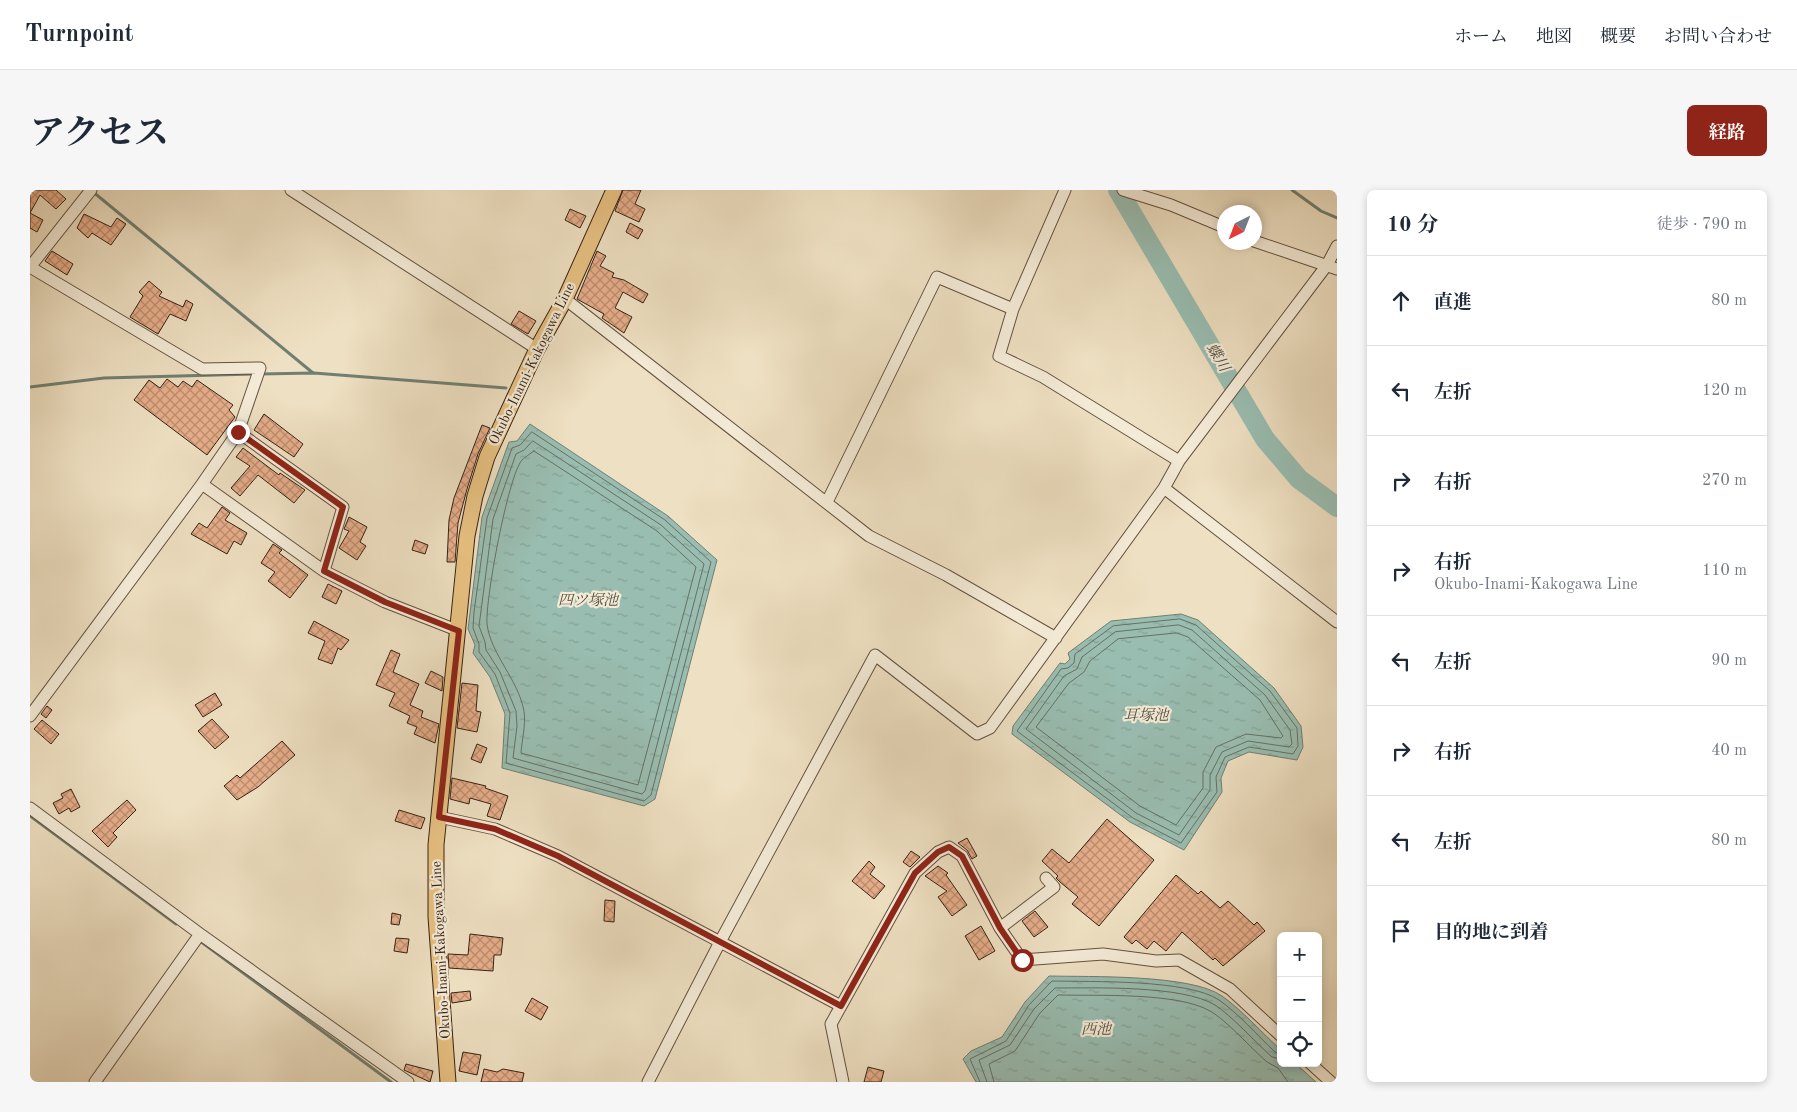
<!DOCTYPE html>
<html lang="ja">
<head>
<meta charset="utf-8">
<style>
  body { margin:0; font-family:"Old Standard TT","Noto Serif JP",serif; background:#f6f6f7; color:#1f2937 }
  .controls { position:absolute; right:15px; bottom:15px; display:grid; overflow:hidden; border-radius:8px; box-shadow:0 2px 8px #0003 }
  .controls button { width:45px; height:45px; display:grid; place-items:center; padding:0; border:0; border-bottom:1px solid #e0e1e3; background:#fff; color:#1f2937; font:25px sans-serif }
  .compass { position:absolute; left:1187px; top:15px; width:45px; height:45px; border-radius:50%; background:#fff; box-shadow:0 2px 8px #0003; rotate:222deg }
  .stop { position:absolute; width:15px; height:15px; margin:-11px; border:4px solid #8f2418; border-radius:50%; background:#fff }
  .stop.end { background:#8f2418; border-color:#fff; box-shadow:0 1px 5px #0008 }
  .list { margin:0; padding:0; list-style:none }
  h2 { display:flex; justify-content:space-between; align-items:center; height:65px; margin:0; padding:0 20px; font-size:21px }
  h2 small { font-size:16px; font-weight:400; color:#747a83 }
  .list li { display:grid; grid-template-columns:32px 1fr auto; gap:15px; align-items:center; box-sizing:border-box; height:90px; padding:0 20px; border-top:1px solid #e0e1e3 }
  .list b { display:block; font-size:19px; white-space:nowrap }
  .list p { margin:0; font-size:16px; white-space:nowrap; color:#747a83 }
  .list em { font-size:16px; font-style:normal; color:#747a83 }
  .icon { flex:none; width:28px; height:28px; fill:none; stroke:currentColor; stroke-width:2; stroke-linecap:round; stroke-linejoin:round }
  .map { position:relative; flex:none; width:1307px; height:892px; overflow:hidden; border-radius:8px }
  header { display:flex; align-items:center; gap:30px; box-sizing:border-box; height:70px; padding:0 25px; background:#fff; border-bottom:1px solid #e0e1e3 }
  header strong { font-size:24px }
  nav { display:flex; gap:28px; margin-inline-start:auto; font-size:18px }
  .intro { display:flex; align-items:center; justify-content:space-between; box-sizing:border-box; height:120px; padding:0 30px }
  h1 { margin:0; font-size:35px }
  .button { padding:12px 22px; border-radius:8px; background:#8f2418; color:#fff; font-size:18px; font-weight:700 }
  main { display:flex; gap:30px; padding:0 30px }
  aside { flex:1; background:#fff; border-radius:8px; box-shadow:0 2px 8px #0003 }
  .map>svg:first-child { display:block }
</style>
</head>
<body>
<header>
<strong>Turnpoint</strong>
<nav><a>ホーム</a><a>地図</a><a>概要</a><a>お問い合わせ</a></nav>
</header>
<div class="intro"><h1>アクセス</h1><a class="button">経路</a></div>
<main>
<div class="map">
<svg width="1307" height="892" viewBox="0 0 1307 892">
  <defs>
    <pattern id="water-ripples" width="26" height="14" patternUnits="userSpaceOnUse" patternTransform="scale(1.25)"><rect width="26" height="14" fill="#99bdb1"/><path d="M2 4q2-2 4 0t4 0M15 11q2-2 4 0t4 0" fill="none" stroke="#84a297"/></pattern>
    <pattern id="building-cross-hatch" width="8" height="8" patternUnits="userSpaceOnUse" patternTransform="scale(1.25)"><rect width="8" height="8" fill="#e6ad89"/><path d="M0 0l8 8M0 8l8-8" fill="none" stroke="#bb8c6f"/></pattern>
  </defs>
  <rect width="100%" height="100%" fill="#eee0c2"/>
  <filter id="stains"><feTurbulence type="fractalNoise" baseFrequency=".004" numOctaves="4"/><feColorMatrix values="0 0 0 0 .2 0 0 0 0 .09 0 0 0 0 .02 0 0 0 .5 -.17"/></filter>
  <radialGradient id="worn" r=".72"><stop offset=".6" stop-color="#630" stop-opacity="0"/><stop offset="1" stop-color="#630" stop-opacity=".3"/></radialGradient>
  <!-- water -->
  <path fill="url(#water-ripples)" stroke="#717f72" d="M500,234L638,326L687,370L625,609L614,616L472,578L475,524L460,487L443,463L445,455L438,439L452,327L479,252L487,251Z
    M1151,424L1168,430L1244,498L1271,536L1273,557L1267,570L1219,562L1198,571L1191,588L1192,602L1154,660L1100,632L982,544L983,536L1030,473L1035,474L1040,469L1038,463L1081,431Z
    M1019,786C1059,787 1161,784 1192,806C1213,821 1231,842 1251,860V873H1265L1286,892H946L933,869L941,861L972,847L995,812Z"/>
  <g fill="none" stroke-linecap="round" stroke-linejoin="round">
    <!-- shore -->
    <path stroke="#687062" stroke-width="1" d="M502,242L635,330L681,372L621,605L614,611L476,573L480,523L465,484L449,462V454L443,438L444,422L457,328L482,258L490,255Z
      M503,251L631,335L674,374L615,601L612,604L483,568L487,536L486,521L470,482L456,460L455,452L449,436L463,329L486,264L494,260Z
      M504,261L627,341L666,377L608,595L491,563C492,549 496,535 494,521C488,489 461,465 457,434C455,411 478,286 492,270C495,267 500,264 504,261Z
      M1150,429L1166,435L1240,501L1267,538L1268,556L1263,564L1219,557L1195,567L1186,587L1187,602L1151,653L1103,628L987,541L1031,479L1038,478L1044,473L1045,464L1083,436Z
      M1149,435L1162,440L1235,505L1260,540L1262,554L1259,557L1218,551L1192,562L1180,585V600L1149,645L1106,623L996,539L1034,486L1047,479L1052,467L1085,442Z
      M1147,443L1158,447L1230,510L1253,546L1251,548L1216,544L1186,557L1173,582V598L1146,635L1110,616L1006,537L1039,493L1054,482L1060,471L1088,449Z
      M950,892L940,869L976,851L999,815L1022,791C1061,792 1158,789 1189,810C1209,824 1227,845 1245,862L1251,863
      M957,892L949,870L980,855L1004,819L1025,798C1064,798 1152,795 1185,815C1201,825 1226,853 1242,867L1251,869
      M964,892L959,874L985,861L1010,823L1028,805C1067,806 1147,802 1180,821C1195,829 1222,859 1237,872L1248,878L1258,892"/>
    <!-- stream -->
    <path stroke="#717f72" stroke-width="3" d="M1262,0L1291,21L1307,28
      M62,1L283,183
      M230,184L284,183L476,198
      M0,197L74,188L224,184
      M0,626L146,734
      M170,751L361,892"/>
    <!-- river -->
    <path stroke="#99bdb1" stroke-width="20" d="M1088,0L1235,249L1269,289L1307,317"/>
  </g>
  <!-- building -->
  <path fill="url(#building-cross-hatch)" stroke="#362214" d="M2,0H26L36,9L26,19L10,5L0,23L13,30L7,42L0,38V4Z
    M593,0H611L605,14L615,19L609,32L585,21Z
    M540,19L556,26L550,38L535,30Z
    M54,24L81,37L87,28L96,34L81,55L62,43L58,48L47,38Z
    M600,33L613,40L608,49L596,42Z
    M22,61L43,74L37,85L15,71Z
    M567,61L576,66L570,76L584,83L582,87L594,90L618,104L613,113L593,102L585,118L602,127L594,143L572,128L574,124L547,109Z
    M119,91L132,102L129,106L153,117L156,110L163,114L156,131L140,124L128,144L100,127L113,106L109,102Z
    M489,121L506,131L498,144L481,134Z
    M137,189L148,197L153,191L162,197L167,190L203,215L199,220L205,227L177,265L104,210L119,190L130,198Z
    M234,224L273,254L264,267L224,240Z
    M452,235L460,238L448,264L437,299L428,333L425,372H417L419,330L424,308Z
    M213,258L249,285L250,283L275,300L264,313L228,285L210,306L201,298L220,276L206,267Z
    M192,317L200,323L195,330L217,343L211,355L204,351L197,364L161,344L169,333L177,338Z
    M319,327L337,337L330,352L336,356L327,370L309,358L319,341L314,339Z
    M385,350L398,355L395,364L382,360Z
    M243,354L252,360L249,363L278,385L260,408L238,391L245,382L231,373Z
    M298,394L312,401L306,414L292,407Z
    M284,431L319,450L311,460L308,458L302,474L288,469L295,451L278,443Z
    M361,460L370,464L363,482L389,494L380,515L393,521L391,527L409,534L405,553L384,544L387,537L377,533L380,526L359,516L365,503L346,495Z
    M401,481L413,487L412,501L395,493Z
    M432,493L448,495L446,521L451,522L447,542L427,538Z
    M185,503L192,515L173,527L165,515Z
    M17,516L22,520L16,528L11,524Z
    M182,529L199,547L185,559L168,541Z
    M12,530L29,544L21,554L4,539Z
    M252,551L265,565L228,597L207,610L194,596L207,585L210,588Z
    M447,554L457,558L451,573L441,569Z
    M422,588L456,596L455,598L478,606L470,630L457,626L461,614L440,608L439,614L420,609Z
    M41,599L50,617L41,622L39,618L29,624L23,613L33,608L31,604Z
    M97,610L106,620L83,643L87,647L78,657L62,641Z
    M369,620L395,628L391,639L365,631Z
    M1077,629L1124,670L1069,736L1042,714L1048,707L1030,692L1026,688L1028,686L1012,671L1022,659L1039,673Z
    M937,648L947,666L942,669L937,660L928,653Z
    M881,661L890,667L880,677L873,672Z
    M839,671L845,677L840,684L855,696L844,709L822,691Z
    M908,676L918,683L916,685L937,715L922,726L908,707L917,701L895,686Z
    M1146,685L1168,704L1171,701L1190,718L1198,711L1224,735L1227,732L1235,741L1193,776L1185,768L1183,770L1152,742L1136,761L1124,751L1117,759L1106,750L1102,754L1094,747Z
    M575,710L585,711L584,732L574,731Z
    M1005,721L1018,737L1004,747L992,731Z
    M362,723L371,725L369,735L361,734Z
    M951,736L965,761L949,770L935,746Z
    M440,744L473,748L471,765H464L463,781L419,778L418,764L438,765Z
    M366,748L379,749L377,763L364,761Z
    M440,801L441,810L422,813L421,803Z
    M502,808L518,817L511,830L495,821Z
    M433,862L451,865L447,885L429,881Z
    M376,874L403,881L400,892L374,880Z
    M838,877L854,881L851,892H834Z
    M454,879L467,882L473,879L494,883L492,892H451Z"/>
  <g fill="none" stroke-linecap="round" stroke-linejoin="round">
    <!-- minor casing -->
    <g stroke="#645240" stroke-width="13">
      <path id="minor" d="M261,0L507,159
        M1035,0L983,119L969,166L1013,187L1149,271
        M1093,0L1141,15L1194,37
        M1224,51L1307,79
        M535,109L839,346L916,385L1026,448
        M208,242L313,317L294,381
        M172,294L294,381L355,412L429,441
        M1134,298L1307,432
        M797,312L907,87L983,119
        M0,526L172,294L208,242L230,178L172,179L0,77L61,0
        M0,618L170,744L378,892
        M409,627L465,639L528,666L811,816
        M970,738L1024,697L1016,688
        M1280,873L1301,892
        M65,892L170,744
        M618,892L691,750L845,465L947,544L960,538L1134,298L1149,271L1297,75L1307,56
        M813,892L801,834L885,683L908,662L919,657L932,666L970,738L992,770L1073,764L1126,771L1149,770L1200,799L1251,846"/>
    </g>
    <!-- major casing -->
    <g stroke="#362214" stroke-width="17">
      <path id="major" d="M418,892L406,727V655L437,346L445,306L457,267L507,159L535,109L584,0"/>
    </g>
    <!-- minor -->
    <use href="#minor" stroke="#f4ebd7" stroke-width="11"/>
    <!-- major -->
    <use href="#major" stroke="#e7c081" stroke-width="15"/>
  </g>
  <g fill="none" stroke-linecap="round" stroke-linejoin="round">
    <!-- route -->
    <path stroke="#8f2418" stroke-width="6" d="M208,242L313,317L294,381L355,412L429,441L409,627L465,639L528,666L811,816L885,683L908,662L919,657L932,666L970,738L992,770"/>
  </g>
  <g text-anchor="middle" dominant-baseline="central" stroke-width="4.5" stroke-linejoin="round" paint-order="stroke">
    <!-- street labels -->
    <g font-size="14" fill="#362214" stroke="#f4ebd7">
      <text transform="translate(502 174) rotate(-64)">Okubo-Inami-Kakogawa Line</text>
      <text transform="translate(411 760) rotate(-93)">Okubo-Inami-Kakogawa Line</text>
    </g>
    <!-- water labels -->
    <g font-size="15" font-style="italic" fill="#545043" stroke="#f4ebd7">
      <text transform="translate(1187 168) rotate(59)">蝶川</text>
      <text x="558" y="411">四ツ塚池</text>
      <text x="1116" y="526">耳塚池</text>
      <text x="1066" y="840">西池</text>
    </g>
  </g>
  <rect width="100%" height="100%" filter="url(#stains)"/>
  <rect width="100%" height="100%" fill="url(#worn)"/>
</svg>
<div class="controls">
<button>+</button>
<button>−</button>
<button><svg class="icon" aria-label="locate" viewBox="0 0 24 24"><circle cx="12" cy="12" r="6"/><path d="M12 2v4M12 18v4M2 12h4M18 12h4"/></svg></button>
</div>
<svg class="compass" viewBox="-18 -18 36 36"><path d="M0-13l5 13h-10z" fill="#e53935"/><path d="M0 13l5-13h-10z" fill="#747a83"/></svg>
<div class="stop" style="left:992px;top:770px"></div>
<div class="stop end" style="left:208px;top:242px"></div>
</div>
<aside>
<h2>10 分<small>徒歩 · 790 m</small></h2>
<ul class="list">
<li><svg class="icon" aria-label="ahead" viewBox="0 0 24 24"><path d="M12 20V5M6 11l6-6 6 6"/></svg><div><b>直進</b></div><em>80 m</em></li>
<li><svg class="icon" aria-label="left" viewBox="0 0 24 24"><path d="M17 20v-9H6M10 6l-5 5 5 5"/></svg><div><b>左折</b></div><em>120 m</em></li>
<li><svg class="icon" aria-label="right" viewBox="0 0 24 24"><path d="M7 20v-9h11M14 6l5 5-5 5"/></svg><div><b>右折</b></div><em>270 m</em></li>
<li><svg class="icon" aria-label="right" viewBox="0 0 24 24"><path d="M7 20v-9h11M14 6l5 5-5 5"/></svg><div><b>右折</b><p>Okubo-Inami-Kakogawa Line</p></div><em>110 m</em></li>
<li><svg class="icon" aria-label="left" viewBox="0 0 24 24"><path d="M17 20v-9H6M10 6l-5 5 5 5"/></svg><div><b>左折</b></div><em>90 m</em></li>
<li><svg class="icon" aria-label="right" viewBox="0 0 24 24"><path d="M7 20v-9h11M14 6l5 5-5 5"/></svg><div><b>右折</b></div><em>40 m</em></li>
<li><svg class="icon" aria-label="left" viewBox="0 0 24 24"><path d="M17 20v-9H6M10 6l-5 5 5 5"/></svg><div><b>左折</b></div><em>80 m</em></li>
<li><svg class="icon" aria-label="arrive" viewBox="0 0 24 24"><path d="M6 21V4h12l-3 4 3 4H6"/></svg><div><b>目的地に到着</b></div></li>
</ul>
</aside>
</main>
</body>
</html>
